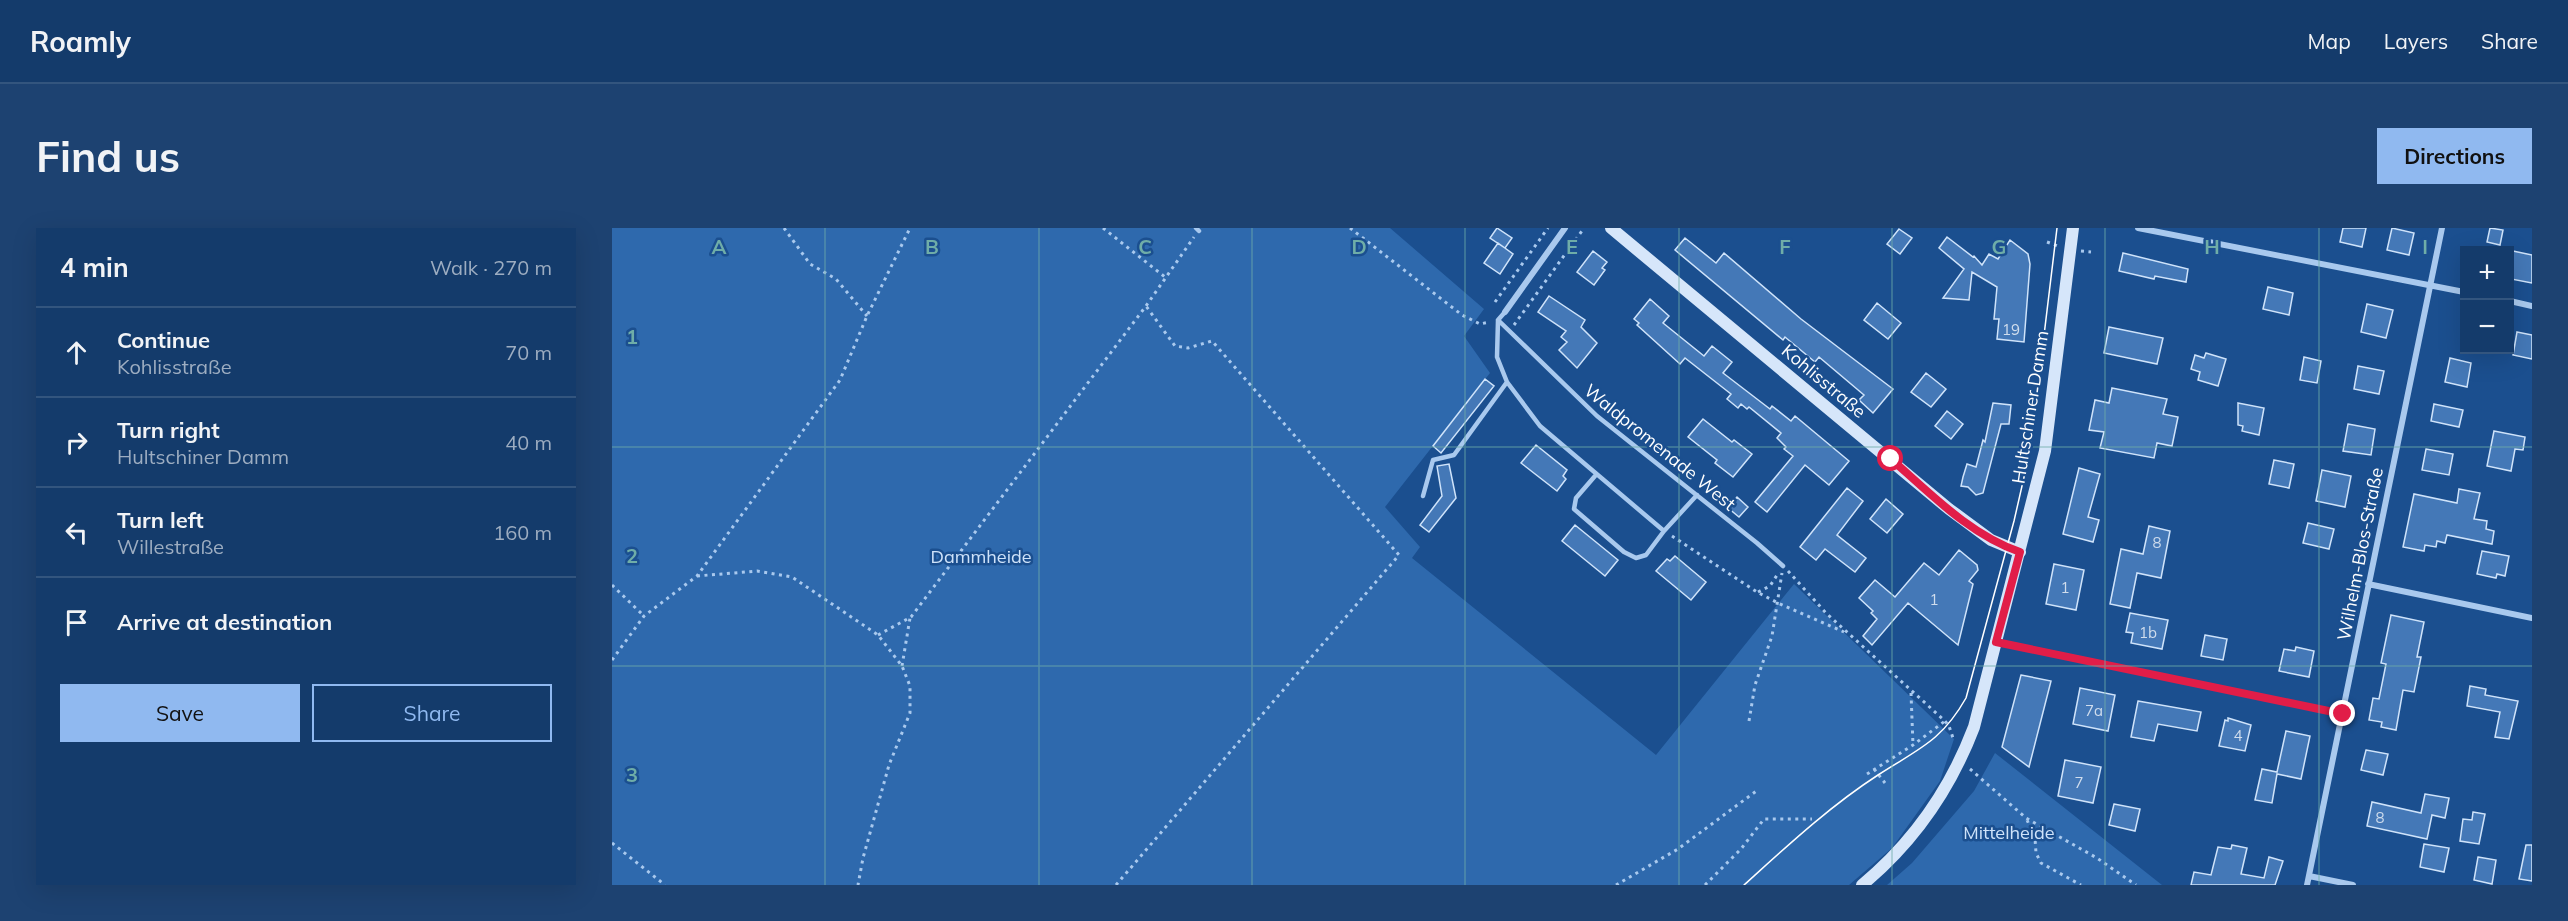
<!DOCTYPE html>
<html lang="en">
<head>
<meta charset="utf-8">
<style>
  body { margin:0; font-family:Mulish,sans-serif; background:#1d4271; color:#f1f3f6 }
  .controls { position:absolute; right:18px; top:18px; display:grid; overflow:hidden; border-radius:0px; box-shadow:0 6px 24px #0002 }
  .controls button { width:54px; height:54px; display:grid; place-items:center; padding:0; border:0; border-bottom:2px solid #33557e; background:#143b6b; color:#f1f3f6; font:30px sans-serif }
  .stop { position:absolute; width:18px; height:18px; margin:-14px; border:4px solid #e11d48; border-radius:50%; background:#fff }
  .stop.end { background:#e11d48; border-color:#fff; box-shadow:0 2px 6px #0008 }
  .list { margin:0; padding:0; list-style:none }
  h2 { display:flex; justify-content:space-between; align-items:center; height:78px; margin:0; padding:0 24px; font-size:26px }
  h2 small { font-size:20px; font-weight:400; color:#9dadc1 }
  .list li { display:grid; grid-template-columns:39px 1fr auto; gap:18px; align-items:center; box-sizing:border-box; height:90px; padding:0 24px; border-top:2px solid #33557e }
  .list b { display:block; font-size:22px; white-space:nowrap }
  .list p { margin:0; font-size:20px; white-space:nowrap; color:#9dadc1 }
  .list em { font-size:20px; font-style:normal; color:#9dadc1 }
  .actions { display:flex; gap:12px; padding:18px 24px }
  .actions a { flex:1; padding:14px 0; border:2px solid #90b9f0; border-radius:0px; text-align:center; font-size:21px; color:#90b9f0 }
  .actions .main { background:#90b9f0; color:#111 }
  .icon { flex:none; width:33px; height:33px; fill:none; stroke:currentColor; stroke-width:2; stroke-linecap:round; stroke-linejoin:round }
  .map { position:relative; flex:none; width:1920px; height:657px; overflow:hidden; border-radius:0px }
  header { display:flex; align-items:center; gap:36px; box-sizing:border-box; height:84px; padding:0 30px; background:#143b6b; border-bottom:2px solid #33557e }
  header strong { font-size:28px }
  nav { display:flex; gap:33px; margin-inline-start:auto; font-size:21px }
  .intro { display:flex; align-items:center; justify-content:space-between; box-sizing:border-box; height:144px; padding:0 36px }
  h1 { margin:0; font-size:42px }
  .button { padding:15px 27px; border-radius:0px; background:#90b9f0; color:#111; font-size:21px; font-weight:700 }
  main { display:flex; gap:36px; padding:0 36px }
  aside { flex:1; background:#143b6b; border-radius:0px; box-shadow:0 6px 24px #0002 }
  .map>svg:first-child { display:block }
</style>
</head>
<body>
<header>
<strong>Roamly</strong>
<nav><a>Map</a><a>Layers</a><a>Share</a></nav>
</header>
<div class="intro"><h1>Find us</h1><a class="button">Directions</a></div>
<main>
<aside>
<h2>4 min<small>Walk · 270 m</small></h2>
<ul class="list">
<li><svg class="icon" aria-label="ahead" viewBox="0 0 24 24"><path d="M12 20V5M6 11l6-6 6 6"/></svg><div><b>Continue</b><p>Kohlisstraße</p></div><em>70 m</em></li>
<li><svg class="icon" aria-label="right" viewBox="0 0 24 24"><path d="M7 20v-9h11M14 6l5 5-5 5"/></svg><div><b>Turn right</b><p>Hultschiner Damm</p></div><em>40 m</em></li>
<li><svg class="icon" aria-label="left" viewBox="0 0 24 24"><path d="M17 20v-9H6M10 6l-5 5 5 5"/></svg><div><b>Turn left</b><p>Willestraße</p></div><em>160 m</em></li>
<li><svg class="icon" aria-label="arrive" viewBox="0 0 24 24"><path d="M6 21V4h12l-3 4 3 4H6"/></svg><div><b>Arrive at destination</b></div></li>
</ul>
<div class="actions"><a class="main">Save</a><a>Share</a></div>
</aside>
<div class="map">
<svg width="1920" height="657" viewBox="0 0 1920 657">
  <rect width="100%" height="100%" fill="#1b4f8f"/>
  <!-- green -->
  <path fill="#2e69ad" d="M0,0H778L872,81L852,108L878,145L773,279L808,319L800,330L1044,527L1182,356L1342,511L1328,553L1280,620L1237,657H0Z
    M1383,525L1550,657H1275L1300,635L1362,563Z"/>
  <!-- building -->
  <path fill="#4478b7" stroke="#cfe3fa" stroke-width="1.5" d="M885,0L900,10L893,20L878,10Z
    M1731,0H1754L1750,19L1728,14Z
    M1780,0L1802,5L1797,27L1775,22Z
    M1878,0L1891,2L1888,17L1875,14Z
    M1287,1L1300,10L1288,26L1275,16Z
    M1335,9L1361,29L1362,28L1370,37L1377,26L1386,31L1398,12L1416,26L1418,36L1412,114L1385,111L1387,91H1382L1385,59L1360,44L1357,72L1331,70L1352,41L1327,20Z
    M1073,10L1104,35L1112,25L1189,91L1281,161L1261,185L1247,172L1252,167L1207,129L1203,134L1173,109L1171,112L1063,22Z
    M886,15L901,26L888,46L872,35Z
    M981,23L995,34L990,40L993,42L982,57L965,44Z
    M1901,23L1920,27V55L1899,51Z
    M1511,25L1576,41L1574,54L1543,48L1542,51L1507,43Z
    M1656,59L1681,65L1677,87L1651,81Z
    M937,68L973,92L969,99L985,115L965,140L947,122L955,114L949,109L954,103L926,84Z
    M1038,71L1057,88L1051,95L1092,128L1100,118L1120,134L1111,145L1158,181L1160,178L1179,193L1183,188L1237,233L1217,257L1193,237L1155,284L1143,274L1181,228L1172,221L1174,219L1165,210L1169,205L1137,179L1135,181L1129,176L1126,180L1115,171L1119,166L1073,130L1068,136L1025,97L1027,95L1022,91Z
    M1265,75L1289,95L1276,111L1252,92Z
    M1755,76L1781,82L1774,110L1749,104Z
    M1497,99L1551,110L1545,136L1492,125Z
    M1905,104L1920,107V131L1901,127Z
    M1594,125L1614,131L1606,158L1586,152L1588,144L1579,141L1583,127L1592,130Z
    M1692,129L1709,133L1705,155L1688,152Z
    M1838,130L1859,135L1855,159L1833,154Z
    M1746,138L1772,143L1767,166L1742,161Z
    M1314,145L1334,161L1319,179L1299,164Z
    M873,151L882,158L829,225L821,218Z
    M1500,160L1555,171L1551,186L1566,189L1560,218L1545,215L1542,230L1488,220L1492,204L1477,202L1483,172L1497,175Z
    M1381,175L1399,177L1397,196H1389L1371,265L1364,267L1356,259L1349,258L1351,249L1355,236L1364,239L1371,212L1373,214Z
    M1626,175L1652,180L1647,207L1630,203L1631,198L1626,197Z
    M1822,176L1851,182L1847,199L1819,193Z
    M1335,183L1351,196L1339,211L1323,198Z
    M1091,191L1120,214L1122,212L1140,226L1121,249L1103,235L1105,232L1076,209Z
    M1736,196L1763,201L1759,227L1731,223Z
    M1882,203L1913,209L1911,222L1903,221L1899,243L1875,238Z
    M924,217L955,242L951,248L954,251L945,263L909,235Z
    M1814,221L1841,226L1837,247L1810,242Z
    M1662,232L1682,236L1677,260L1657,256Z
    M837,236L844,270L817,304L808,297L830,268L825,238Z
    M1467,240L1488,246L1476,289L1487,292L1481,314L1451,306Z
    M1710,242L1739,248L1733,279L1704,273Z
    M1235,260L1251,273L1225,307L1254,330L1243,344L1213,321L1204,332L1188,319Z
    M1847,261L1868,265L1862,291L1875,293L1874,301L1882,303L1880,316L1835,307L1833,315L1825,313L1824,319L1813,317L1812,323L1791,319L1802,266L1845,275Z
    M1125,269L1136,279L1127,289L1116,280Z
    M1274,271L1291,286L1275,305L1258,291Z
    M1696,295L1722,301L1717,321L1691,315Z
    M963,297L1006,332L993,348L950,313Z
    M1537,298L1558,303L1549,350L1525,345L1518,380L1498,376L1509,321L1531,326Z
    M1347,322L1365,337L1366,342L1357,353L1361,356L1346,417L1296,375L1260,417L1251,408L1265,391L1259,385L1261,383L1247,370L1263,352L1283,369L1312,335L1327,347Z
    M1870,323L1897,328L1893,348L1885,346L1884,350L1865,346Z
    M1063,328L1094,354L1079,372L1044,343L1055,331L1058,333Z
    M1442,336L1472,342L1464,382L1434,376Z
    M1518,385L1556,392L1550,421L1519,415L1521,405L1514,404Z
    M1779,387L1812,394L1805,429H1809L1802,464L1791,462L1784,502L1769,499L1770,494L1757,492L1761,470L1767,471L1774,436L1769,435Z
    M1593,407L1615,411L1611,432L1589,428Z
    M1684,419L1702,423L1697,449L1667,443L1672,421L1683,423Z
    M1409,447L1439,453L1417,539L1390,519Z
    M1858,458L1874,461L1873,467L1906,473L1897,511L1883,509L1888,484L1855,478Z
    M1468,460L1503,467L1496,503L1461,496Z
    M1526,473L1589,484L1585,503L1546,496L1542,513L1519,509Z
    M1616,490L1639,497L1633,523L1607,518L1613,492L1616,493Z
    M1674,503L1698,508L1689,551L1665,546L1660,575L1643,572L1650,541L1665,544Z
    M1754,522L1776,526L1771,547L1749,542Z
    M1453,532L1489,539L1481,575L1446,568Z
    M1813,566L1837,570L1833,590L1820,587L1815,611L1755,598L1760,574L1809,585Z
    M1502,576L1528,581L1523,603L1497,597Z
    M1861,584L1873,586L1867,616L1848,613L1851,591L1860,592Z
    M1812,616L1837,620L1832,644L1808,639Z
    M1620,617L1635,620L1629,646L1652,650L1657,629L1671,633L1663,657H1579L1582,644L1599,647L1606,619L1619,621Z
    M1914,617H1920V653L1907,651Z
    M1866,629L1884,632L1880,656L1862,652Z"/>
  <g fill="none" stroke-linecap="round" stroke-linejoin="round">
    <!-- path -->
    <path stroke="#a9c9ee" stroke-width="3" stroke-dasharray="3 4.5" stroke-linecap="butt" d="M172,0L198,36L224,51L255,88
      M491,0L553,49
      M738,0L850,87L868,96L878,94
      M1435,14L1446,18
      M1469,23L1479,24
      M883,74L936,0
      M902,97L972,0
      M1060,308L1145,364L1166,375L1232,404
      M1176,343L1214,385L1333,493L1337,498L1342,513
      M85,348L145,343L180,349L266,407L290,438L298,458V485L277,537L251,630L246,657
      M0,357L32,388
      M1146,364L1158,358L1167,344
      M266,407L299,389L534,78L582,9
      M0,432L32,388L85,348L228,152L255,88L298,0
      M290,438L298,390
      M1299,465L1301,517
      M1137,493L1143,457L1160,408L1170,345
      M1262,541L1273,555
      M1358,541L1414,590L1485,630L1524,657
      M1255,546L1301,517L1333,493
      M1415,592L1423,610L1424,625L1429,635L1469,657
      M0,615L53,657
      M504,657L787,327L600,113L576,120L563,118L534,78
      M1004,657L1066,621L1147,561
      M1093,657L1129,621L1152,591H1200"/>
    <!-- lane -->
    <path stroke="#a9c9ee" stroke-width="4.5" d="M584,0L587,3
      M893,84L886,92L885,129L895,154L928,198L1052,303
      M886,92L985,188L1145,315L1171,338
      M983,248L964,270L962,281L1012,324L1024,330L1034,327L1052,303L1085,267
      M811,268L821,232L842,227L895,154"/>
    <!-- street -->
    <path stroke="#a9c9ee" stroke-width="6" d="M1526,0L1852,64
      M1898,73L1920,78
      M893,84L953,0
      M1756,356L1920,390
      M1385,414L1731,486
      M1697,648L1741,657
      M1695,657L1830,0"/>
    <!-- secondary -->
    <path stroke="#d6e6fa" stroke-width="12" d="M999,0L1337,281L1379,312L1408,324
      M1250,657C1302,614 1338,562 1362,499L1433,223L1461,0"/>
    <!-- tram -->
    <path stroke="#fff" stroke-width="1.5" d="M1132,657C1174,619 1218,578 1266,547C1306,521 1329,514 1354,470L1402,293L1418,223L1445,0"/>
  </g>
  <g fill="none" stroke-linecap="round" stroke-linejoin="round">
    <!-- route -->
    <path stroke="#e11d48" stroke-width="8" d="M1279,231C1318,265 1358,307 1408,324L1384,414L1731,486"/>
  </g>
  <!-- grid -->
  <path fill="none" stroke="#6fada8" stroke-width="1.5" stroke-opacity="0.55" d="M213,0V657M427,0V657M640,0V657M853,0V657M1067,0V657M1280,0V657M1493,0V657M1707,0V657M0,219H1920M0,438H1920"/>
  <g text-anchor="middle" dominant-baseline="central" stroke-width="5" stroke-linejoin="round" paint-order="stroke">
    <!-- number labels -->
    <g font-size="15" fill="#d0dded">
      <text x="1399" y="101">19</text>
      <text x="1545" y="314">8</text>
      <text x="1453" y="359">1</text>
      <text x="1322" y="371">1</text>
      <text x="1536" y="404">1b</text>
      <text x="1482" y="482">7a</text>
      <text x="1626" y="507">4</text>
      <text x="1467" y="554">7</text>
      <text x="1768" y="589">8</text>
    </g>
    <!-- street labels -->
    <g font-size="18" fill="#fff" stroke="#1b4f8f">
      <text transform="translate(1212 153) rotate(40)">Kohlisstraße</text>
      <text transform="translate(1418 179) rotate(-81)">Hultschiner Damm</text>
      <text transform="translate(1048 219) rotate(39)">Waldpromenade West</text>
      <text transform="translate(1748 326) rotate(-79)">Wilhelm-Blos-Straße</text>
    </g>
    <!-- park labels -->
    <g font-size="18" fill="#cfe3fa" stroke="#1b4f8f">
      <text x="369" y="328">Dammheide</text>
      <text x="1397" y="604">Mittelheide</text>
    </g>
  </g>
  <g font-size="20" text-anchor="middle" font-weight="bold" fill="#6fada8" stroke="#1b4f8f" stroke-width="5" stroke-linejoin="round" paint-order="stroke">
    <text x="107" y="26">A</text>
    <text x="320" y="26">B</text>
    <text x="533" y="26">C</text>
    <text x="747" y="26">D</text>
    <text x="960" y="26">E</text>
    <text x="1173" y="26">F</text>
    <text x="1387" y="26">G</text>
    <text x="1600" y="26">H</text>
    <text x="1813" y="26">I</text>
    <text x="20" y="116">1</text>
    <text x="20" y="335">2</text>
    <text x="20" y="554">3</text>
  </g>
</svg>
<div class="controls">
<button>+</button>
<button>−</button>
</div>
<div class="stop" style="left:1279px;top:231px"></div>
<div class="stop end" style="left:1731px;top:486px"></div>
</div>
</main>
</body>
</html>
